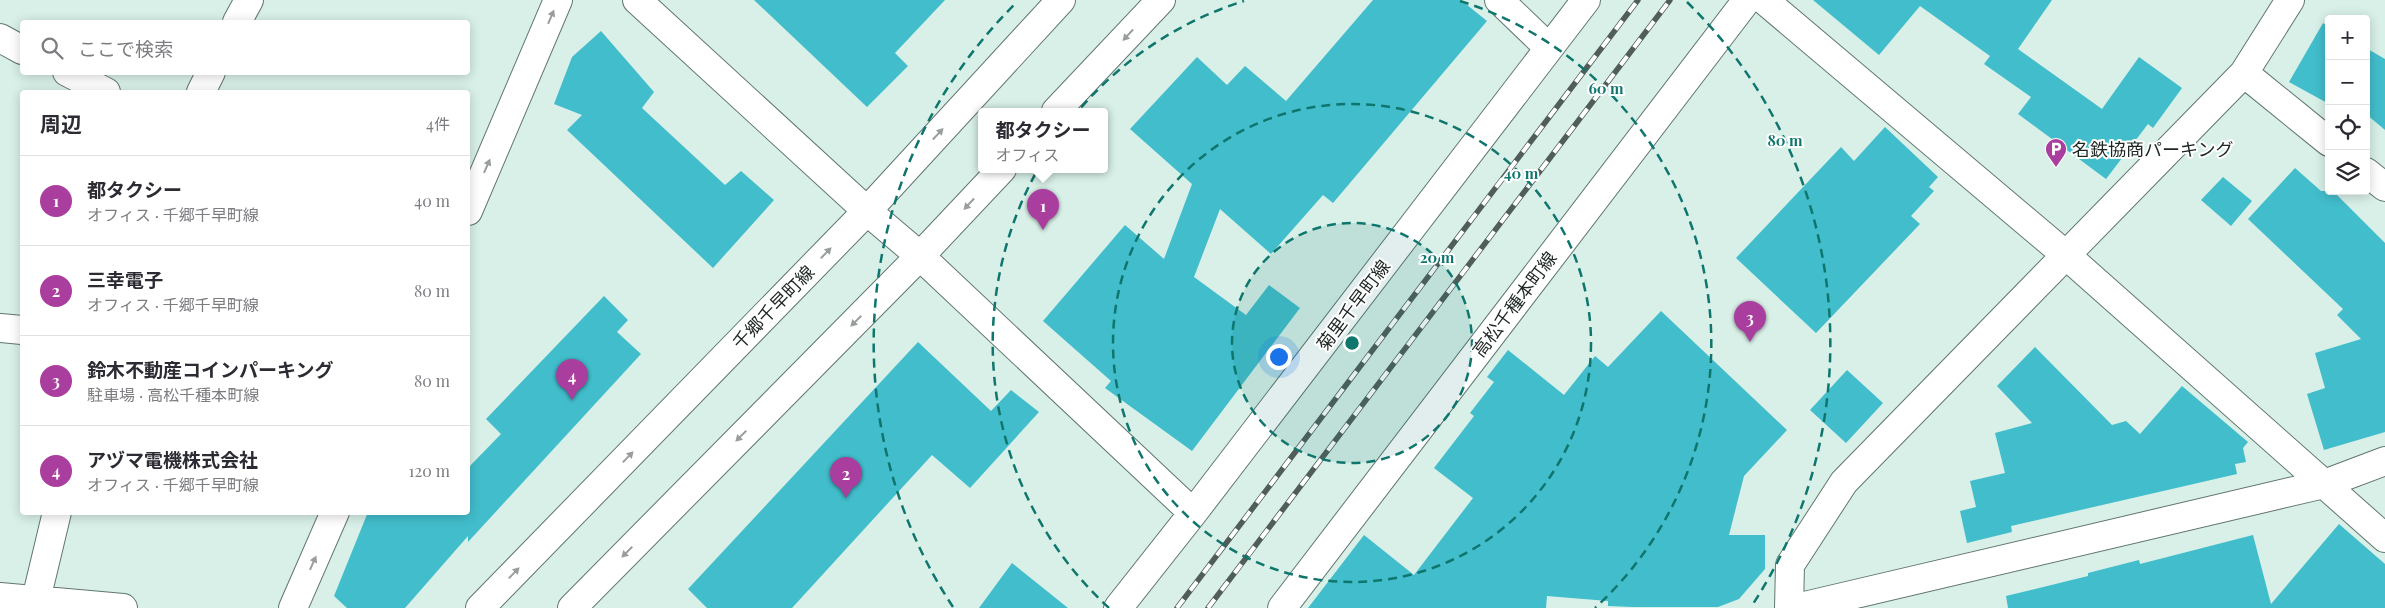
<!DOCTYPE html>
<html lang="ja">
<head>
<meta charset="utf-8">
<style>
  body { margin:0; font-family:"Playfair Display","Noto Sans JP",serif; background:#f2f2f3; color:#2b2b33 }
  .controls { position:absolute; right:15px; top:15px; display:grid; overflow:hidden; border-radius:5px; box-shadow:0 2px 12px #0003 }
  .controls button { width:45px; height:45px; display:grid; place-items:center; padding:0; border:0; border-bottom:1px solid #e1e1e2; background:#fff; color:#2b2b33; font:25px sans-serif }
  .you { position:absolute; left:1278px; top:356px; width:18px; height:18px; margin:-12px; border:4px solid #fff; border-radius:50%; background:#1a73e8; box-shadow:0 0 0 8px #1a73e833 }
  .badge { display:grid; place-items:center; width:32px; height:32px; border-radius:50%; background:#aa3e9e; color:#fff; font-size:16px; font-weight:700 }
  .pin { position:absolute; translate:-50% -41px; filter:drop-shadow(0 1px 2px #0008) }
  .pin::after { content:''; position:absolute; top:26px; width:18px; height:15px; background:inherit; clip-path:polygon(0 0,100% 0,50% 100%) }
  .popup { position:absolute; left:978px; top:108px; width:130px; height:65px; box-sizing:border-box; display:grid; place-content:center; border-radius:5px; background:#fff; filter:drop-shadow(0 1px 4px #0005); font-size:16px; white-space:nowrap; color:#7c7c81 }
  .popup b { font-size:19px; color:#2b2b33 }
  .popup::after { content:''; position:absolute; left:50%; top:100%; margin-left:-10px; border:10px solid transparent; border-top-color:#fff }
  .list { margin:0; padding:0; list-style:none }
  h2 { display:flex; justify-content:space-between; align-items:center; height:65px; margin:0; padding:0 20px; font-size:21px }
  h2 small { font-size:16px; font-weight:400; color:#7c7c81 }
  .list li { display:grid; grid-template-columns:32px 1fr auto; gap:15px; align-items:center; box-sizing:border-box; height:90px; padding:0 20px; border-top:1px solid #e1e1e2 }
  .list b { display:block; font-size:19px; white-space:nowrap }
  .list p { margin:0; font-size:16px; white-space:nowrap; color:#7c7c81 }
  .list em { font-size:16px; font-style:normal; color:#7c7c81 }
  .icon { flex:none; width:28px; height:28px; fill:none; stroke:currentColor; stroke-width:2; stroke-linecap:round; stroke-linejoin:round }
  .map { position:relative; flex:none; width:2385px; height:608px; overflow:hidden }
  .search { position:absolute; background:#fff; box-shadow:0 2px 12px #0003; left:20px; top:20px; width:450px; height:55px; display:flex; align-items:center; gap:12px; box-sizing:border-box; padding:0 18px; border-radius:5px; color:#7c7c81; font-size:19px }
  .panel { position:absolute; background:#fff; box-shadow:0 2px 12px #0003; left:20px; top:90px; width:450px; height:425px; border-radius:5px }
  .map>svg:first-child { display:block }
</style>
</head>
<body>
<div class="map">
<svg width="2385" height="608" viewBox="0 0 2385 608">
  <rect width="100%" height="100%" fill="#d8f0e8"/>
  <!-- building -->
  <path fill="#42bdcb" d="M754,0H945L895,53L908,66L867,107Z
    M1373,0H1461L1487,21L1333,203L1323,195L1271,254L1220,209L1194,277L1246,315L1269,285L1300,308L1192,451L1105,388L1111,381L1043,321L1125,225L1164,259L1192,184L1130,129L1197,57L1227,85L1245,66L1286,101Z
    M1813,0H2052L2018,49L2102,109L2139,57L2182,88L2153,128L2148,124L2106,179L2018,114L2031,97L1984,64L1990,56L1920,6L1879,55Z
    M2323,23L2329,27V104L2289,82Z
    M601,31L654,92L642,108L725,185L741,171L774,200L713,268L567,130L582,115L554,104L572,57Z
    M2366,48L2385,59V130L2366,114Z
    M1885,127L1938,177L1929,187L1934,191L1911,216L1920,224L1816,333L1736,258L1841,147L1854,161Z
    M2295,168L2321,191H2333L2385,243V432L2324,450L2307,394L2325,388L2315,353L2361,339L2337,315L2343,309L2248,219Z
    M2223,177L2252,201L2231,226L2201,200Z
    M604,296L628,320L617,332L641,354L468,542V536L405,608H347L334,596L368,512H468V468L501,434L486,419Z
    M1661,311L1787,430L1744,476L1729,535H1765V569L1739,599L1718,607H1633L1608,606V601L1547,596L1546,608H1308L1364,535L1414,575L1473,498L1434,468L1474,416L1470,413L1494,382L1487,377L1508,350L1564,395L1595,356L1608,367Z
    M918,342L991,411L1011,390L1039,412L970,488L932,455L792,608H707L688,589Z
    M2035,347L2112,425L2126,421L2140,434L2182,386L2248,442L2243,448L2246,462L2235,464L2237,474L2011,526L2012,532L1967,543L1960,511L1976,507L1970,481L2005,473L1995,433L2032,423L1997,386Z
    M1847,370L1883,403L1846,443L1810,410Z
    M2339,524L2385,564V608H2008L2006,596L2088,576V573L2139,560L2140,564L2253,535L2271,604Z
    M1012,563L1068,608H979Z"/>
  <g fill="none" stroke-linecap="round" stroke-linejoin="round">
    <!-- minor casing -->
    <g stroke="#617670" stroke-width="30">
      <path id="minor" d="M637,0L867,211L920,256L1193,513
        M1499,0L1549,48
        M1764,0L2067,256L2385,538
        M237,22L249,0
        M0,38L22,50
        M67,72L106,92
        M2244,73L2329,142
        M201,92L211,72
        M1056,111L1161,0
        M2366,172L2385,187
        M468,211L558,0
        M0,328L22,330
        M0,597L123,608
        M34,608L57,512
        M293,608L335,512
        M480,608L867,211L1061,0
        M572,608L920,256L1002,169
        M1118,608L1193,513L1586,0
        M1282,608L1747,0
        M1789,608L1790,565L1844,482L2244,73L2290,0
        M1796,608L2324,484L2385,461"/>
    </g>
    <!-- minor -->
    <use href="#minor" stroke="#fff" stroke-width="28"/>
    <!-- rail casing -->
    <g stroke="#505d59" stroke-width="5.5">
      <path id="rail" d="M1177,608L1638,0
        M1208,608L1670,0"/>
    </g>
    <!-- rail -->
    <use href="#rail" stroke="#fff" stroke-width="4" stroke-dasharray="11" stroke-linecap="butt"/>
  </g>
  <!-- one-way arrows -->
  <defs><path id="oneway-solid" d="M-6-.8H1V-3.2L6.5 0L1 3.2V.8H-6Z" transform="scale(1.25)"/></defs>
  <g fill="#999d9c">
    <use href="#oneway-solid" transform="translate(551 17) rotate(-67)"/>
    <use href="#oneway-solid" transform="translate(1128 35) rotate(133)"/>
    <use href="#oneway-solid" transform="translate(938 134) rotate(-47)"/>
    <use href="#oneway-solid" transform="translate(487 166) rotate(-66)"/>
    <use href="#oneway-solid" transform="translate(969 204) rotate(133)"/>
    <use href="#oneway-solid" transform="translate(826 253) rotate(-46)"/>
    <use href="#oneway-solid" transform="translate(856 321) rotate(135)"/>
    <use href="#oneway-solid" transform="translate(741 436) rotate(135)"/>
    <use href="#oneway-solid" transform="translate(628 457) rotate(-46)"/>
    <use href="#oneway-solid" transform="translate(627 552) rotate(135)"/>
    <use href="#oneway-solid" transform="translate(313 563) rotate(-66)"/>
    <use href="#oneway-solid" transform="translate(514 573) rotate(-46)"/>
  </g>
  <!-- distance rings -->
  <circle cx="1352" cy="343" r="120" fill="#0f766e" fill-opacity=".12"/>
  <g fill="none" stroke="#0f766e" stroke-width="2.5" stroke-dasharray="9 6">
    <circle cx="1352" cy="343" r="120"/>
    <circle cx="1352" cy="343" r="239"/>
    <path d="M1109 608A359 359 0 0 1 1244 1M1460 1A359 359 0 0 1 1595 608"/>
    <path d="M953 607A478 478 0 0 1 1017 2M1687 2A478 478 0 0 1 1751 607"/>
  </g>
  <!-- icons -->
  <defs>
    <g id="parking-pin" transform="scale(1.125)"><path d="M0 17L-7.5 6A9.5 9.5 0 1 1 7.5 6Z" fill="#aa3e9e" stroke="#fff"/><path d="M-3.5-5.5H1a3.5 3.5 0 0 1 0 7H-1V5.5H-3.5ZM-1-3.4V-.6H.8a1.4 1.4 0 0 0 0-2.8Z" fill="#fff"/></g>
  </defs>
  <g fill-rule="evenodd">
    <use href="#parking-pin" x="2056" y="149"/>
  </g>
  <g text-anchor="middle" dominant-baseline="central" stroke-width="4" stroke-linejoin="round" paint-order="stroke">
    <!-- poi labels -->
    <g font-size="18" fill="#1d2623" stroke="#fff" text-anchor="start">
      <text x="2072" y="149">名鉄協商パーキング</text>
    </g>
    <!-- street labels -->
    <g font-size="18" fill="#1d2623" stroke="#fff">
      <text transform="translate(1514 304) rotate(-53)">高松千種本町線</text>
      <text transform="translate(1353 305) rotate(-53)">菊里千早町線</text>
      <text transform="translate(773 307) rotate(-46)">千郷千早町線</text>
    </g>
  </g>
  <circle cx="1352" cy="343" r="8" fill="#0f766e" stroke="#fff" stroke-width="2.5"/>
  <g font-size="15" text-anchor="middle" font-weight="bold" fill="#0f766e" stroke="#fff" stroke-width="4" stroke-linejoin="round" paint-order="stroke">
    <text x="1606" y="94">60 m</text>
    <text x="1785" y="146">80 m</text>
    <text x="1521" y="179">40 m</text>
    <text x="1437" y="263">20 m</text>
  </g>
</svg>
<div class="controls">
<button>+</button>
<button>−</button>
<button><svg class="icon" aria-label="locate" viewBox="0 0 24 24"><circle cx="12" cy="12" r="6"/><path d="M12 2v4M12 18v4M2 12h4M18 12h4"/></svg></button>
<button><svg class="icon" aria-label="layers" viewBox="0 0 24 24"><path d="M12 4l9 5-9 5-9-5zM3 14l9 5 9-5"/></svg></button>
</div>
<div class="you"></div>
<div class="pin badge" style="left:1043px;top:230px">1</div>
<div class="popup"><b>都タクシー</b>オフィス</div>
<div class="pin badge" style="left:846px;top:498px">2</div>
<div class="pin badge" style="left:1750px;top:342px">3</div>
<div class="pin badge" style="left:572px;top:400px">4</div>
<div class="search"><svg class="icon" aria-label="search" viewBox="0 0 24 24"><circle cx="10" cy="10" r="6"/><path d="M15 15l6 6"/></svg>ここで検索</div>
<section class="panel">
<h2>周辺<small>4件</small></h2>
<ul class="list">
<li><span class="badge">1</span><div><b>都タクシー</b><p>オフィス · 千郷千早町線</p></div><em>40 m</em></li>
<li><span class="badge">2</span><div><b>三幸電子</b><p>オフィス · 千郷千早町線</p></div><em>80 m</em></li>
<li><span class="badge">3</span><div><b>鈴木不動産コインパーキング</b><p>駐車場 · 高松千種本町線</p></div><em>80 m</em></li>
<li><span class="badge">4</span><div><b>アヅマ電機株式会社</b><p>オフィス · 千郷千早町線</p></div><em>120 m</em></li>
</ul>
</section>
</div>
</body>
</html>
